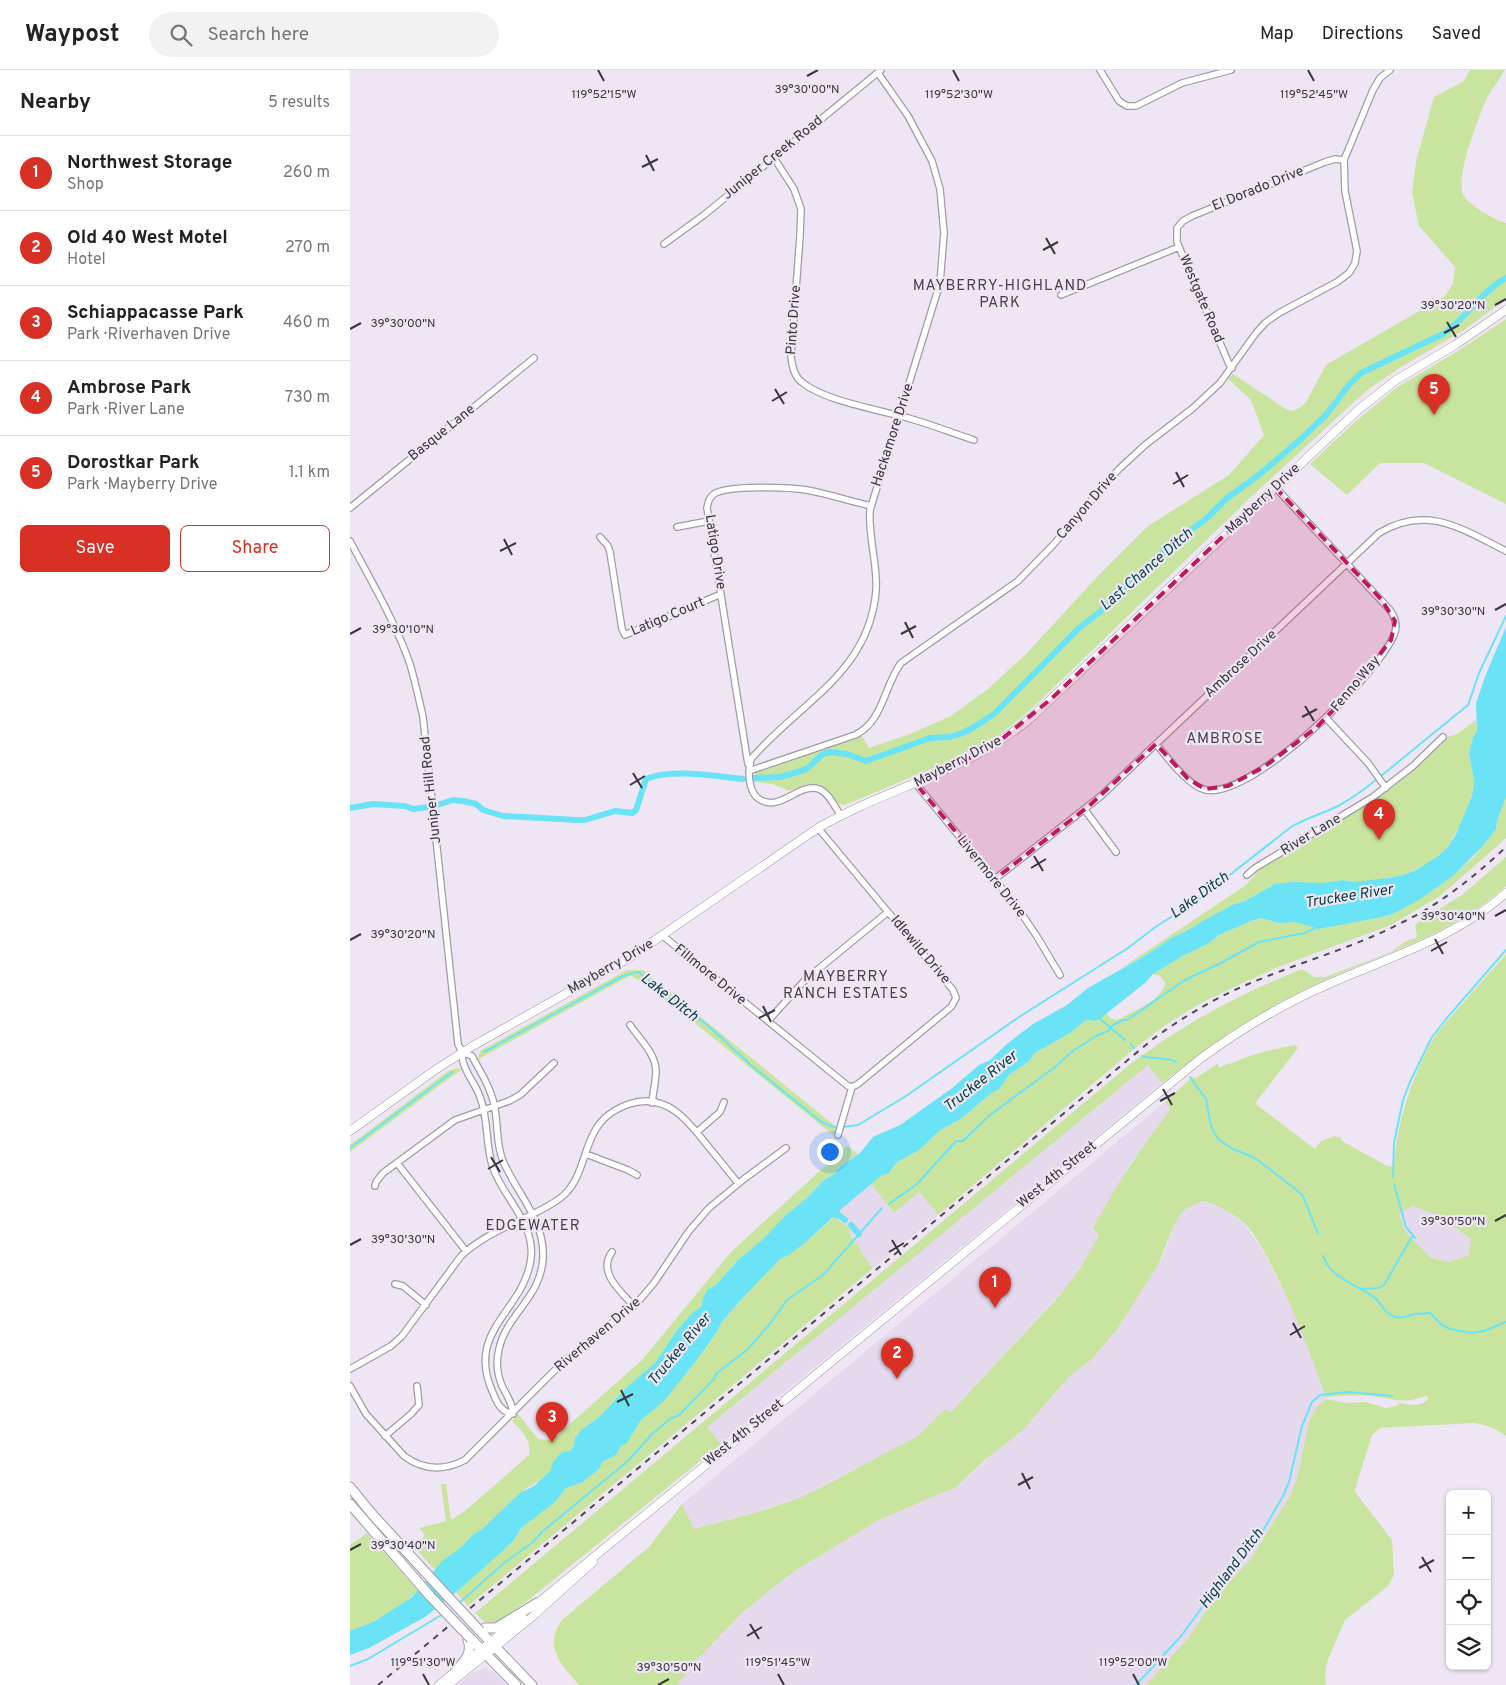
<!DOCTYPE html>
<html lang="en">
<head>
<meta charset="utf-8">
<style>
  body { margin:0; font-family:Overpass,sans-serif; background:#f2f2f2; color:#222 }
  .controls { position:absolute; right:15px; bottom:15px; display:grid; overflow:hidden; border-radius:8px; box-shadow:0 1px 4px #0004 }
  .controls button { width:45px; height:45px; display:grid; place-items:center; padding:0; border:0; border-bottom:1px solid #e0e0e0; background:#fff; color:#222; font:25px sans-serif }
  .you { position:absolute; left:479px; top:1081px; width:18px; height:18px; margin:-12px; border:4px solid #fff; border-radius:50%; background:#1a73e8; box-shadow:0 0 0 8px #1a73e833 }
  .badge { display:grid; place-items:center; width:32px; height:32px; border-radius:50%; background:#d93025; color:#fff; font-size:16px; font-weight:700 }
  .pin { position:absolute; translate:-50% -41px; filter:drop-shadow(0 1px 2px #0008) }
  .pin::after { content:''; position:absolute; top:26px; width:18px; height:15px; background:inherit; clip-path:polygon(0 0,100% 0,50% 100%) }
  .list { margin:0; padding:0; list-style:none }
  h2 { display:flex; justify-content:space-between; align-items:center; height:65px; margin:0; padding:0 20px; font-size:21px }
  h2 small { font-size:16px; font-weight:400; color:#767676 }
  .list li { display:grid; grid-template-columns:32px 1fr auto; gap:15px; align-items:center; box-sizing:border-box; height:75px; padding:0 20px; border-top:1px solid #e0e0e0 }
  .list b { display:block; font-size:19px; white-space:nowrap }
  .list p { margin:0; font-size:16px; white-space:nowrap; color:#767676 }
  .list em { font-size:16px; font-style:normal; color:#767676 }
  .actions { display:flex; gap:10px; padding:15px 20px }
  .actions a { flex:1; padding:11px 0; border:1px solid #d93025; border-radius:8px; text-align:center; font-size:18px; color:#d93025 }
  .actions .main { background:#d93025; color:#fff }
  .icon { flex:none; width:28px; height:28px; fill:none; stroke:currentColor; stroke-width:2; stroke-linecap:round; stroke-linejoin:round }
  .map { position:relative; flex:none; width:1156px; height:1615px; overflow:hidden }
  header { display:flex; align-items:center; gap:30px; box-sizing:border-box; height:70px; padding:0 25px; background:#fff; border-bottom:1px solid #e0e0e0 }
  header strong { font-size:24px }
  nav { display:flex; gap:28px; margin-inline-start:auto; font-size:18px }
  .search { width:350px; height:45px; background:#f2f2f2; display:flex; align-items:center; gap:12px; box-sizing:border-box; padding:0 18px; border-radius:28px; color:#767676; font-size:19px }
  main { display:flex }
  aside { flex:1; background:#fff }
  .map>svg:first-child { display:block }
</style>
</head>
<body>
<header>
<strong>Waypost</strong>
<div class="search"><svg class="icon" aria-label="search" viewBox="0 0 24 24"><circle cx="10" cy="10" r="6"/><path d="M15 15l6 6"/></svg>Search here</div>
<nav><a>Map</a><a>Directions</a><a>Saved</a></nav>
</header>
<main>
<aside>
<h2>Nearby<small>5 results</small></h2>
<ul class="list">
<li><span class="badge">1</span><div><b>Northwest Storage</b><p>Shop</p></div><em>260 m</em></li>
<li><span class="badge">2</span><div><b>Old 40 West Motel</b><p>Hotel</p></div><em>270 m</em></li>
<li><span class="badge">3</span><div><b>Schiappacasse Park</b><p>Park · Riverhaven Drive</p></div><em>460 m</em></li>
<li><span class="badge">4</span><div><b>Ambrose Park</b><p>Park · River Lane</p></div><em>730 m</em></li>
<li><span class="badge">5</span><div><b>Dorostkar Park</b><p>Park · Mayberry Drive</p></div><em>1.1 km</em></li>
</ul>
<div class="actions"><a class="main">Save</a><a>Share</a></div>
</aside>
<div class="map">
<svg width="1156" height="1615" viewBox="0 0 1156 1615">
  <rect width="100%" height="100%" fill="#eee6f4"/>
  <!-- built -->
  <path fill="#e5d9ee" d="M798,995L812,1013L371,1374L356,1357Z
    M815,1032L821,1039L782,1091L743,1158L749,1165L742,1180L722,1211L600,1343L595,1340L569,1365L558,1372L451,1427L410,1441L343,1459L332,1434Z
    M521,1114L544,1143L569,1122L588,1145L523,1198L514,1186L508,1175L500,1167L499,1158L484,1147L491,1139Z
    M851,1131L872,1138L885,1146L895,1155L910,1176L945,1243L977,1329L967,1336L959,1351L947,1408L940,1426L900,1490L868,1524L838,1568L796,1615H327L344,1593L394,1541L446,1500L529,1450L597,1421L617,1408L692,1339L719,1307L742,1289L752,1278L767,1260L814,1185L824,1155L831,1144L835,1139Z
    M1063,1136L1089,1146L1122,1169L1119,1185L1099,1192L1081,1188L1055,1161L1049,1143Z
    M134,1598L143,1601L157,1615H107L122,1603Z"/>
  <!-- green -->
  <path fill="#c9e49e" fill-rule="evenodd" d="M1120,0H1155C1150,9 1143,17 1138,26C1130,43 1103,111 1114,126C1120,136 1145,150 1156,153V229L1114,260L1048,299L1016,321L900,428L676,644L650,664L614,685L495,735L489,734L471,715L458,714L442,720H437L422,714L405,712L403,708L406,703L512,666L519,678L560,664L601,646L638,619L676,584L748,506L798,456L879,405L914,365L901,330L878,309L883,304L936,339L941,341L948,339L956,332L976,295L1095,226L1103,214L1105,197L1069,156L1062,123L1066,91L1084,27L1114,11Z
    M1156,249V434L1074,393H1030L997,425L960,394L1004,353L1046,318L1111,279Z
    M1126,650L1127,661L1123,667L1119,683L1124,711L1122,726L1111,753L1098,777L1078,794L1053,805L1015,812H1003L994,810L972,813L925,814L893,832L884,834L860,847L836,861L821,868L793,887L770,899L896,815L911,798L1043,717L1091,675L1097,667L1107,664Z
    M1156,726V768L1090,826L1041,855L928,897L882,918L849,934L814,956L784,979L588,1145L569,1122L544,1143L521,1114L532,1105L538,1104L547,1092L569,1080L590,1060L611,1049L640,1024L649,1019L659,1005L679,991L685,983L720,963L736,950L745,951L757,943L759,947L765,950L770,949C784,940 812,931 815,913L810,906L803,904L831,887L859,873L869,865L901,851L911,848L929,853L945,852L969,859L1028,848L1043,844L1071,828L1091,815L1125,786L1146,759L1147,751Z
    M1156,787V816C1101,866 1035,882 969,913C912,939 861,975 812,1013L798,995L357,1357L371,1374L181,1528L148,1552L136,1553L125,1543L778,996C833,954 887,925 952,899L964,907H975L1041,882L1056,871L1066,868L1067,865L1065,856L1067,853L1112,825Z
    M1156,884V1366C1146,1358 1136,1355 1124,1353L1030,1358L1022,1365L1006,1416L1005,1422L1042,1470L1044,1505L1038,1516L995,1550L977,1592L975,1604L976,1615H796L838,1568L868,1524L900,1490L940,1426L947,1408L959,1351L967,1336L977,1329L996,1333L1016,1332L1036,1338L1047,1336L1050,1333C1060,1335 1071,1337 1078,1329V1327L1075,1326C1054,1335 1042,1328 1020,1326C1005,1325 991,1326 976,1327C959,1281 943,1236 920,1193C913,1180 906,1165 895,1154C884,1144 867,1134 852,1131L835,1139L831,1144L824,1155L809,1193L767,1260L742,1289L719,1307L672,1361L635,1390L606,1417L529,1450L446,1500L424,1517L394,1541L344,1593L327,1615H229C211,1594 192,1576 213,1549L299,1477L332,1434L344,1459C379,1449 417,1441 451,1427C487,1411 521,1389 558,1372L569,1365L595,1339L600,1343L710,1225L732,1196L749,1165L743,1158C767,1114 790,1078 821,1039L815,1032L842,1007L846,1008L867,994L870,998C875,994 880,994 885,992C905,983 924,979 945,975L948,978L906,1032L907,1035L965,1079L971,1071L985,1066L991,1068L992,1071L1037,1096L1044,1097C1047,1058 1055,1029 1071,993C1077,981 1082,969 1090,959ZM1063,1136L1089,1146L1121,1169L1119,1185L1099,1192L1081,1188L1055,1161L1049,1143Z
    M277,900H293L485,1056L486,1060L483,1065L330,941L281,905L127,990L130,981Z
    M107,998L112,999L0,1082V1075L98,1001Z
    M497,1076L508,1084L490,1097L484,1104L474,1110L458,1127L437,1144L413,1169L388,1190L366,1215L357,1220L353,1228L351,1237L343,1242L327,1260L305,1293L280,1314L248,1348L231,1360L225,1368L224,1376L220,1381C207,1383 207,1391 201,1400C198,1404 183,1416 178,1417L131,1460C122,1465 117,1472 110,1479C100,1487 94,1490 85,1500L65,1478L75,1465L69,1458L96,1451L91,1414H96L101,1450L115,1441L179,1385C181,1369 173,1362 162,1351L168,1344L188,1369L202,1370L292,1290L381,1182Z
    M484,1147L499,1158L501,1167L508,1175L514,1186L523,1198L118,1536L106,1522L164,1470L171,1458L216,1418L231,1413L242,1405L250,1398L252,1392L266,1385L271,1376L281,1366L291,1350L305,1338L343,1295L367,1262L371,1253L391,1230L430,1189L439,1185L455,1173Z
    M17,1463L68,1521L47,1538L25,1551L0,1561V1475Z"/>
  <!-- water -->
  <path fill="#6ae3f7" d="M1156,557V727L1147,751L1146,759L1132,777L1103,806L1072,828L1043,844L1028,848L969,859L945,852L929,853L911,848L901,851L869,865L859,873L831,887L803,904L795,913L752,947L745,951L736,950L720,963L685,983L679,991L659,1005L649,1019L640,1024L611,1049L590,1060L569,1080L547,1092L538,1104L532,1105L490,1140V1142L488,1144H485L480,1150L455,1173L439,1185L430,1189L391,1230L371,1253L367,1262L343,1295L313,1332L291,1350L277,1373L271,1376L266,1385L252,1392L250,1398L242,1405L231,1413L216,1418L205,1432L171,1458L164,1470L147,1486L110,1519L75,1547L19,1578L0,1585V1561L25,1551L62,1527L93,1490L109,1479L124,1464L131,1460L170,1423L184,1416L201,1400L202,1394L208,1386L213,1382L220,1381L224,1376L225,1368L231,1360L248,1348L280,1314L305,1293L327,1260L343,1242L351,1237L353,1228L357,1220L366,1215L388,1190L413,1169L437,1144L458,1127L474,1110L484,1104L490,1097L510,1083L523,1067L550,1055L601,1019L629,995L640,990L657,974L683,954L717,935L738,918L793,887L821,868L836,861L860,847L884,834L893,832L925,814L943,812L972,813L994,810L1003,812L1038,808L1053,805L1068,799L1088,786L1098,777L1106,764L1122,726L1124,711L1119,683L1123,667L1127,661L1126,633L1136,604Z"/>
  <g fill="none" stroke-linecap="round" stroke-linejoin="round">
    <!-- stream -->
    <path stroke="#6ae3f7" stroke-width="2" d="M1031,706L1118,635L1129,603L1156,546
      M749,948L775,970
      M781,974L784,978
      M134,982L273,906L288,902L356,954L402,996L470,1051L478,1055L488,1058
      M792,986C804,990 815,986 826,992
      M840,1007L856,1029L860,1051L863,1061L869,1070L883,1079L905,1088L944,1118L953,1126L968,1164
      M493,1057L508,1055L556,1026L669,947L778,878L804,858L849,829L941,757C956,748 972,744 988,736C1001,729 1015,719 1027,709
      M0,1078L102,1002
      M1043,1107L1044,1073L1053,1030L1060,1012L1077,977L1082,967L1096,949L1156,880
      M1044,1114L1056,1157L1065,1168
      M539,1134L567,1114L606,1071H613L640,1045L705,997L724,980L748,965L758,961L763,955L773,950H777L835,910L871,893L909,872L955,863L965,858
      M973,1186C980,1209 1010,1215 1026,1229C1034,1237 1033,1243 1046,1247C1053,1249 1058,1246 1064,1244C1069,1243 1075,1244 1080,1243L1092,1255L1100,1259L1122,1263L1134,1261L1156,1252
      M1010,1219L1029,1218L1034,1215L1063,1165
      M109,1533L154,1493L182,1473L192,1462L279,1390L302,1364L320,1349L329,1345L364,1309L367,1303L397,1280L419,1255L437,1230L473,1205L532,1138
      M0,1596L18,1589L93,1544
      M786,1615L832,1565L855,1533L887,1497L910,1466L933,1426L939,1412L952,1356L962,1332L970,1325L998,1322L1042,1326"/>
    <!-- canal -->
    <path stroke="#6ae3f7" stroke-width="6" d="M404,708L430,707L451,701L458,698L473,684L480,682L497,684L516,691L580,668L600,667L613,663L624,657L644,644L728,559L751,541L768,523L828,469L856,449L876,429L910,404L951,369L976,345L998,316L1011,303L1095,263C1117,246 1132,221 1156,208
      M87,735L103,730L113,731L126,734L133,740L153,746L228,750H235L265,741L282,743L286,740L296,709C321,698 366,706 393,709
      M0,738L23,734L55,736L63,739L78,737
      M478,1143L490,1146L495,1150
      M501,1155L509,1164"/>
    <!-- minor casing -->
    <g stroke="#a19aa7" stroke-width="8">
      <path id="minor" d="M750,0L769,31L777,36H786L832,13L881,0
        M424,88L444,119L451,139L450,166L441,286C442,296 444,307 453,313C475,331 530,340 558,348C580,354 602,363 624,370
        M314,174L354,145L531,0
        M711,225L829,177
        M882,298L879,294L827,172V158L833,151L842,146L975,92L985,89L994,90
        M0,438L184,288
        M327,457L359,451
        M250,467L258,476L260,482L272,559L275,565L371,524
        M0,471C21,511 45,551 60,594C65,611 69,629 73,647L108,974L112,982
        M976,648L1018,693L1036,718
        M806,674C818,688 838,716 856,720C903,728 1026,607 1044,565C1048,556 1045,547 1040,540L925,417
        M398,694L357,438C358,432 359,428 364,424C377,415 439,417 457,420C478,424 500,431 521,436
        M399,701L401,689C450,632 519,603 526,521C528,494 518,468 520,440L590,213L594,163L590,119L582,91L558,46L528,3
        M566,714L665,834L686,865L710,905
        M735,740L766,782
        M491,746C485,737 479,723 469,719C449,712 430,743 409,729C400,723 399,711 399,701L505,665C533,652 534,616 551,593L668,511L703,475L769,399L795,375L843,338L870,313L906,263L915,253L929,243L987,212L999,203L1005,193L1007,181L995,121L994,90L1023,20L1030,8L1040,0
        M468,758L603,920L606,928L601,937L508,1014L502,1017L488,1065
        M897,805L905,798L1023,727L1063,696L1093,667
        M645,809L751,726L1029,463C1077,434 1112,459 1156,481
        M313,866L498,1016L502,1017
        M418,951L455,910L538,842
        M280,955C289,968 305,983 306,1000C306,1011 303,1022 302,1033
        M112,982L122,986L124,990C133,1006 142,1021 145,1039C148,1056 146,1075 153,1091C167,1124 195,1150 193,1188C191,1228 156,1245 149,1279C146,1291 147,1304 152,1316C157,1326 162,1332 163,1344C151,1342 147,1333 143,1323C114,1260 175,1241 181,1188C185,1153 154,1129 143,1098C135,1075 139,1050 130,1027C125,1012 111,999 112,982Z
        M347,1062L370,1042L374,1032
        M236,1084L278,1100L287,1105
        M47,1093L116,1181
        M25,1116L26,1112L33,1103L105,1050L159,1031L170,1025L204,993
        M262,1182C247,1202 271,1222 284,1236
        M45,1214L53,1216L76,1235
        M0,1299L41,1276L52,1266L111,1186C131,1167 158,1156 183,1144C194,1138 206,1133 215,1124C233,1106 233,1080 246,1059C253,1047 265,1039 279,1034C315,1022 337,1049 357,1075C368,1088 378,1101 388,1113
        M0,1316L16,1344L54,1386C73,1400 94,1401 115,1390L212,1293L287,1233L304,1213L339,1161L359,1138L394,1109L436,1078
        M35,1366L61,1344L69,1335L67,1316"/>
    </g>
    <!-- secondary casing -->
    <g stroke="#a19aa7" stroke-width="9">
      <path id="secondary" d="M0,1061L85,1000L121,977L279,888L468,758C540,716 619,702 683,646L1008,340L1046,310L1105,275L1156,240
        M183,1537L850,989C891,959 934,933 981,913C1042,886 1105,868 1156,823
        M89,1615L172,1546
        M98,1615L182,1547L243,1492"/>
    </g>
    <!-- primary casing -->
    <g stroke="#a19aa7" stroke-width="11">
      <path id="primary" d="M0,1417L22,1444L89,1517
        M0,1434L80,1526
        M135,1558H146L187,1533
        M130,1561L182,1615
        M121,1569L166,1615
        M105,1602C114,1591 123,1584 118,1570"/>
    </g>
    <!-- minor -->
    <use href="#minor" stroke="#fff" stroke-width="5.5"/>
    <!-- secondary -->
    <use href="#secondary" stroke="#fff" stroke-width="8"/>
    <!-- primary -->
    <use href="#primary" stroke="#fff" stroke-width="9"/>
    <!-- rail -->
    <path stroke="#4d4950" stroke-width="2" stroke-dasharray="6 6" stroke-linecap="butt" d="M28,1615L803,969C837,944 874,923 913,908C960,889 1010,875 1055,851C1093,832 1125,806 1156,777"/>
    <!-- primary-bridge casing -->
    <g stroke="#a19aa7" stroke-width="11" stroke-linecap="butt">
      <path id="primary-bridge" d="M89,1517L130,1561
        M80,1526L121,1569"/>
    </g>
    <!-- primary-bridge -->
    <use href="#primary-bridge" stroke="#fff" stroke-width="9"/>
  </g>
  <!-- marked area -->
  <path fill="#c2185b" fill-opacity="0.2" stroke="#c2185b" stroke-width="4" stroke-dasharray="10 6" stroke-linejoin="round" d="M925,417L1031,529L1045,551L1041,570L998,625L966,658L914,697L878,716L855,719L838,709L806,674L739,736L645,809L566,714L642,677L701,629Z"/>
  <!-- ticks -->
  <path fill="none" stroke="#39363c" stroke-width="2" d="M248,0L254,11M603,0L609,11M958,0L964,11M457,6L468,0M296,85L304,101M292,97L308,89M696,168L705,184M693,180L708,172M1145,235L1156,229M1097,252L1106,267M0,259L11,253M1094,263L1109,255M425,319L434,334M422,331L437,322M826,402L834,417M823,414L838,405M154,469L162,485M150,481L166,473M1145,540L1156,534M555,552L563,568M0,564L11,558M551,564L566,556M955,636L964,651M952,647L967,639M283,703L292,718M280,715L295,706M684,786L693,801M681,798L696,789M1145,846L1156,840M1085,869L1093,884M0,870L11,864M1081,881L1097,872M413,936L421,952M409,948L425,940M813,1019L822,1035M810,1031L825,1023M141,1087L150,1102M138,1099L153,1090M1145,1151L1156,1145M542,1170L551,1185M0,1175L11,1169M539,1182L554,1173M943,1253L951,1268M940,1265L955,1256M271,1320L279,1336M267,1332L283,1324M672,1403L680,1419M668,1415L683,1407M0,1480L11,1474M1072,1487L1081,1502M1069,1498L1084,1490M400,1554L409,1569M397,1566L412,1557M73,1604L79,1615M428,1604L434,1615M783,1604L789,1615M308,1615L319,1609"/>
  <g text-anchor="middle" dominant-baseline="central" stroke-width="4.5" stroke-linejoin="round" paint-order="stroke">
    <!-- street labels -->
    <g font-size="14" fill="#39363c" stroke="#eee6f4">
      <text transform="translate(423 88) rotate(-39)">Juniper Creek Road</text>
      <text transform="translate(908 119) rotate(-22)">El Dorado Drive</text>
      <text transform="translate(851 229) rotate(67)">Westgate Road</text>
      <text transform="translate(444 250) rotate(-86)">Pinto Drive</text>
      <text transform="translate(92 363) rotate(-39)">Basque Lane</text>
      <text transform="translate(543 365) rotate(-72)">Hackamore Drive</text>
      <text transform="translate(913 429) rotate(-43)">Mayberry Drive</text>
      <text transform="translate(737 436) rotate(-49)">Canyon Drive</text>
      <text transform="translate(365 482) rotate(81)">Latigo Drive</text>
      <text transform="translate(318 547) rotate(-23)">Latigo Court</text>
      <text transform="translate(891 594) rotate(-43)">Ambrose Drive</text>
      <text transform="translate(1006 614) rotate(-50)">Fenno Way</text>
      <text transform="translate(608 692) rotate(-27)">Mayberry Drive</text>
      <text transform="translate(81 720) rotate(-96)">Juniper Hill Road</text>
      <text transform="translate(961 765) rotate(-31)">River Lane</text>
      <text transform="translate(641 807) rotate(51)">Livermore Drive</text>
      <text transform="translate(570 880) rotate(50)">Idlewild Drive</text>
      <text transform="translate(261 897) rotate(-30)">Mayberry Drive</text>
      <text transform="translate(360 905) rotate(39)">Fillmore Drive</text>
      <text transform="translate(707 1105) rotate(-39)">West 4th Street</text>
      <text transform="translate(248 1265) rotate(-40)">Riverhaven Drive</text>
      <text transform="translate(394 1363) rotate(-39)">West 4th Street</text>
    </g>
    <!-- neighbourhood labels -->
    <g font-size="15" letter-spacing="1" fill="#48414d" stroke="#eee6f4">
      <text x="650" y="216">MAYBERRY-HIGHLAND<tspan x="650" dy="17">PARK</tspan></text>
      <text x="875" y="669">AMBROSE</text>
      <text x="496" y="907">MAYBERRY<tspan x="496" dy="17">RANCH ESTATES</tspan></text>
      <text x="183" y="1156">EDGEWATER</text>
    </g>
    <!-- water labels -->
    <g font-size="15" font-style="italic" fill="#023e46" stroke="#eee6f4">
      <text transform="translate(797 500) rotate(-41)">Last Chance Ditch</text>
      <text transform="translate(850 826) rotate(-36)">Lake Ditch</text>
      <text transform="translate(999 827) rotate(-9)">Truckee River</text>
      <text transform="translate(319 928) rotate(38)">Lake Ditch</text>
      <text transform="translate(631 1012) rotate(-38)">Truckee River</text>
      <text transform="translate(330 1280) rotate(-50)">Truckee River</text>
      <text transform="translate(882 1499) rotate(-53)">Highland Ditch</text>
    </g>
  </g>
  <g font-size="12" text-anchor="middle" fill="#39363c" stroke="#eee6f4" stroke-width="4.5" stroke-linejoin="round" paint-order="stroke">
    <text x="457" y="23">39°30'00"N</text>
    <text x="254" y="28">119°52'15"W</text>
    <text x="609" y="28">119°52'30"W</text>
    <text x="964" y="28">119°52'45"W</text>
    <text x="1103" y="239">39°30'20"N</text>
    <text x="53" y="257">39°30'00"N</text>
    <text x="1103" y="545">39°30'30"N</text>
    <text x="53" y="563">39°30'10"N</text>
    <text x="1103" y="850">39°30'40"N</text>
    <text x="53" y="868">39°30'20"N</text>
    <text x="1103" y="1155">39°30'50"N</text>
    <text x="53" y="1173">39°30'30"N</text>
    <text x="53" y="1479">39°30'40"N</text>
    <text x="73" y="1596">119°51'30"W</text>
    <text x="428" y="1596">119°51'45"W</text>
    <text x="783" y="1596">119°52'00"W</text>
    <text x="319" y="1601">39°30'50"N</text>
  </g>
</svg>
<div class="controls">
<button>+</button>
<button>−</button>
<button><svg class="icon" aria-label="locate" viewBox="0 0 24 24"><circle cx="12" cy="12" r="6"/><path d="M12 2v4M12 18v4M2 12h4M18 12h4"/></svg></button>
<button><svg class="icon" aria-label="layers" viewBox="0 0 24 24"><path d="M12 4l9 5-9 5-9-5zM3 14l9 5 9-5"/></svg></button>
</div>
<div class="you"></div>
<div class="pin badge" style="left:645px;top:1238px">1</div>
<div class="pin badge" style="left:547px;top:1309px">2</div>
<div class="pin badge" style="left:202px;top:1373px">3</div>
<div class="pin badge" style="left:1029px;top:770px">4</div>
<div class="pin badge" style="left:1084px;top:345px">5</div>
</div>
</main>
</body>
</html>
